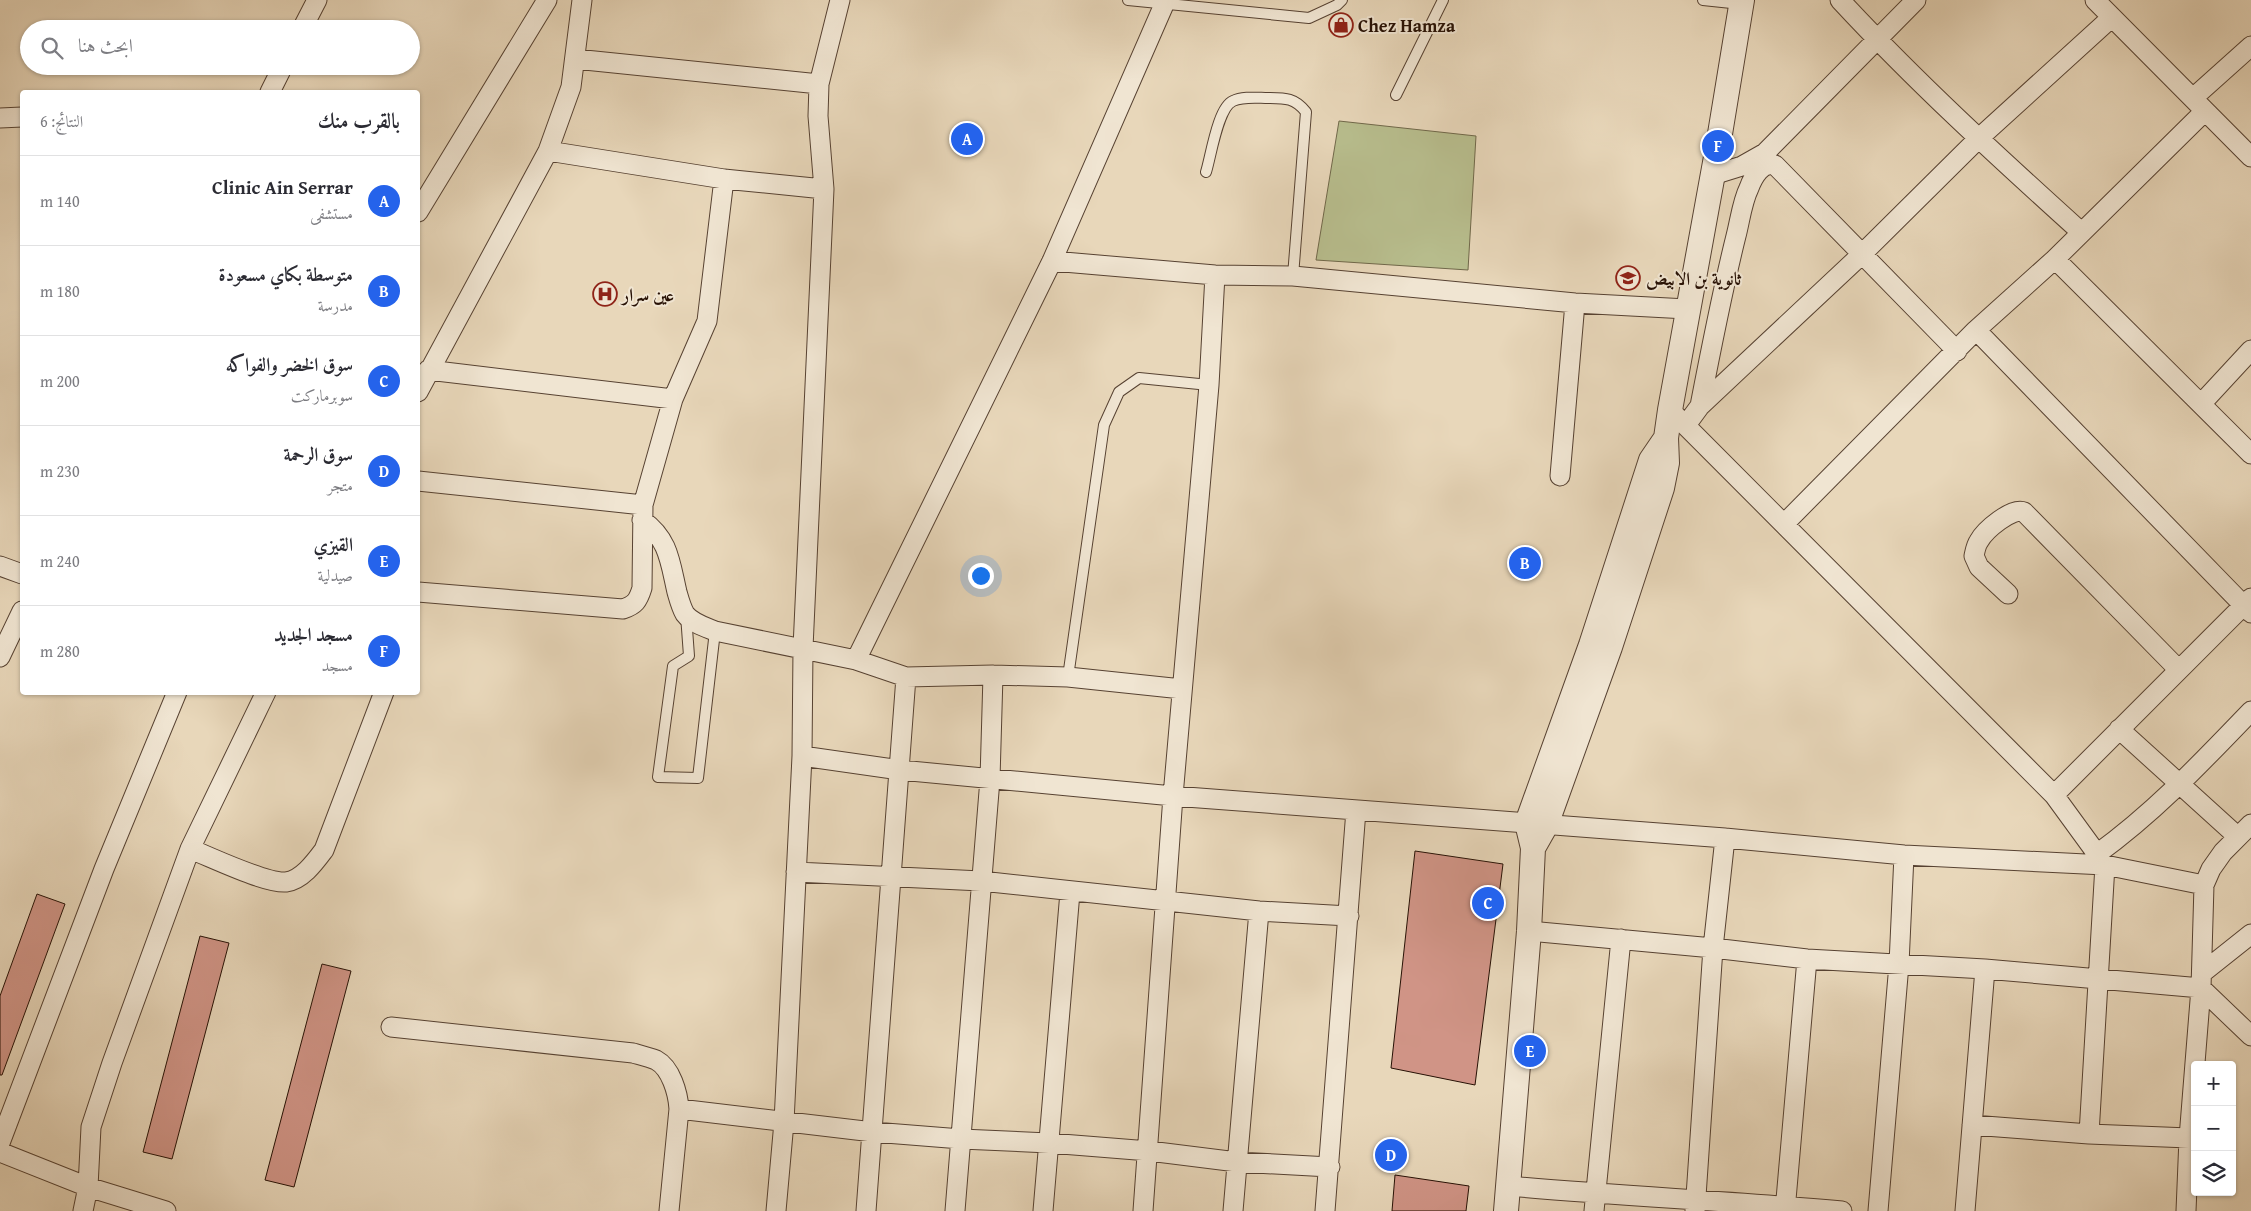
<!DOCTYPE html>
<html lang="ar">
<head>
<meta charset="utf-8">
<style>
  body { margin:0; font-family:"Gentium Book Plus",Amiri,serif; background:#f2f2f3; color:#2b2b33; direction:rtl }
  .controls { position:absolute; right:15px; bottom:15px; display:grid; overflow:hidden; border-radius:5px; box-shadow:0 1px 4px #0004 }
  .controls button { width:45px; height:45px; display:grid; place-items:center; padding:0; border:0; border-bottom:1px solid #e1e1e2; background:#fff; color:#2b2b33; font:25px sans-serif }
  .you { position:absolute; left:980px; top:575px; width:18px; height:18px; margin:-12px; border:4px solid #fff; border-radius:50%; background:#1a73e8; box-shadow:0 0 0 8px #1a73e833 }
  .badge { display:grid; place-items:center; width:32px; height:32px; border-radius:50%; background:#2563eb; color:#fff; font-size:16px; font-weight:700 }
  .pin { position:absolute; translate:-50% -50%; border:2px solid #fff; box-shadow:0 1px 5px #0006 }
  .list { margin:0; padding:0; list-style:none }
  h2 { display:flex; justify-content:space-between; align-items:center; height:65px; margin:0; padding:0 20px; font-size:21px }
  h2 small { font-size:16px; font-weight:400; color:#7c7c81 }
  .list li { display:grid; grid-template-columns:32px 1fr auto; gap:15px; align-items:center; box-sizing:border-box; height:90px; padding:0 20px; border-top:1px solid #e1e1e2 }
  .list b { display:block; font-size:19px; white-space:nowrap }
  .list p { margin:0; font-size:16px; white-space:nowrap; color:#7c7c81 }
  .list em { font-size:16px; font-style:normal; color:#7c7c81 }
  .icon { flex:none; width:28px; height:28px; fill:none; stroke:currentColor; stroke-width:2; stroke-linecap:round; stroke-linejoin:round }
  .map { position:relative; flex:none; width:2251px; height:1211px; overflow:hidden; direction:ltr }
  .search { position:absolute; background:#fff; box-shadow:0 1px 4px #0004; left:20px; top:20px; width:400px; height:55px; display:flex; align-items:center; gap:12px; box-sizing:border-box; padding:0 18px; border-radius:28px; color:#7c7c81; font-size:19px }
  .panel { position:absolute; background:#fff; box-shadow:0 1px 4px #0004; left:20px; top:90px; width:400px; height:605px; border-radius:5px; direction:rtl }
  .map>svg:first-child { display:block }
</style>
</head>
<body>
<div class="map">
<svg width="2251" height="1211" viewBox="0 0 2251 1211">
  <rect width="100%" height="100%" fill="#e8d7ba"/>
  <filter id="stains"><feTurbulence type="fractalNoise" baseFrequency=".004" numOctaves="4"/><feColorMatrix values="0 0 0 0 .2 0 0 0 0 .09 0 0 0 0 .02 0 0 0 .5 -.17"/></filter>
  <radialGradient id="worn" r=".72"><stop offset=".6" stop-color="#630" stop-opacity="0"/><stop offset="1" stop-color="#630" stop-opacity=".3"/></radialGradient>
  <!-- green -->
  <path fill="#b8be8e" stroke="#70684a" d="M1339,121L1476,136L1468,270L1316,260Z"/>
  <!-- building -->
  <path fill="#d09486" stroke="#271105" d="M1415,851L1503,864L1475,1085L1391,1068Z
    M37,894L65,904L2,1075H0V996Z
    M200,936L229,943L172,1159L143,1152Z
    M322,964L351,971L294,1187L265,1180Z
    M1395,1175L1469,1186L1466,1211H1392Z"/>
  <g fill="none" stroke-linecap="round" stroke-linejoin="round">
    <!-- service casing -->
    <g stroke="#574232" stroke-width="12">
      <path id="service" d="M1128,0L1309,18L1337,5L1342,0
        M1703,0L1741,4
        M1396,95L1443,0
        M1206,172C1211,156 1218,107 1233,101C1243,96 1258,98 1268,98C1286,98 1295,98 1306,112L1293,276
        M686,615L689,656L673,666L658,777L698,778L715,631
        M1068,677L1104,425L1119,392L1139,378L1209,385"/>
    </g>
    <!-- minor casing -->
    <g stroke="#574232" stroke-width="21">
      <path id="minor" d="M1840,0C1916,82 1998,157 2081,232
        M2095,0L2251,157
        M302,29L317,0
        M575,59L819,84
        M270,92L283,66
        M2193,98L2251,46
        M0,118L22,117
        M548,151L724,179
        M1713,175L1742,166L1765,153L1916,0
        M418,212L547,0
        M2055,259L2251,454
        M1052,261L1215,275L1293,276L1575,303L1687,309
        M1976,330L2251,613
        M428,370L673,399
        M418,392L548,151L571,87L582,0
        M2201,404L2251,350
        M1700,406C1711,349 1722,292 1736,236C1740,221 1742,202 1749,188C1753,177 1762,161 1775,165L1957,351
        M1670,410L2054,795L2105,865L2089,1134
        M1686,425L1700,406L1861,255L1978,139L2111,18
        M1560,476L1575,303
        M418,481L643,505
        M642,520C669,539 670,562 677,592C679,599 681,607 685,614C692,623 705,627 715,631L856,660L1052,261L1166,0
        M1784,524L1976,330L2055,259L2205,111
        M0,566L22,574
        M418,592L623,609C635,605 638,601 642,588L643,505L673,399L707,321L724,179L824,189
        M2008,594L1979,567L1974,556C1975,551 1976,545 1979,541C1985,530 2012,507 2024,512L2179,670
        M0,657L22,611
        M856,660L906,677L993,675L1068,677L1182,689
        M2119,729L2237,836
        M802,756L900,770L1173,796L1725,838L1904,855L2105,865L2204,885
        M2054,795L2251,598
        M190,849C211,857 266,884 286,882C302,880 315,862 324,850L384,692
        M2097,854C2154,813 2202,762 2251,711
        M796,872L981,881L1259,911L1349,916
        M1529,931L1713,948L1807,959L1985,969L2201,988L2251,1036
        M2202,973L2251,934
        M391,1027L633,1053C640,1055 649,1057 656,1060C671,1068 678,1093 679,1109L669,1211
        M679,1109L873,1132L961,1139L1049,1143L1149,1151L1237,1162L1330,1167
        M1972,1125L2089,1134L2189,1138
        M0,1143L104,869L177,692
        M0,1152L88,1187L166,1211
        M1508,1186C1619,1196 1731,1201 1842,1211
        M83,1211L88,1187L91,1127L112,1063L190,849L266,692
        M776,1211L784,1122L802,756L803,648L824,189L818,116L819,84L840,0
        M866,1211L906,677
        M955,1211L990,779L993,675
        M1043,1211L1070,892
        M1143,1211L1173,796L1209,385L1215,275
        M1233,1211L1259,911
        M1325,1211L1356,810
        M1594,1211L1621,939
        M1695,1211L1713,948L1725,838
        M1785,1211L1807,959
        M1878,1211L1899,964L1904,855
        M1965,1211L1985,969
        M2186,1211L2189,1138L2201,988L2204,885L2211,869L2223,852L2251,824"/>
    </g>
    <!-- tertiary casing -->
    <g stroke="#574232" stroke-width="26">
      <path id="tertiary" d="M1533,848L1546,825L1610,647L1662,488L1667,463L1666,438L1670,410L1718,146L1742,0
        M1506,1211L1529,931L1533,848L1527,823L1591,645L1651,460L1666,438"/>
    </g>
    <!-- service -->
    <use href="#service" stroke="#f0e5d2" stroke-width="10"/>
    <!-- minor -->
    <use href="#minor" stroke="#f0e5d2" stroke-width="19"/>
    <!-- tertiary -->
    <use href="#tertiary" stroke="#f0e5d2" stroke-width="24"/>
  </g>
  <!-- icons -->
  <defs>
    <g id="shop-ring" transform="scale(1.25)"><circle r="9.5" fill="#f0e5d2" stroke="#8f2418" stroke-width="1.5"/><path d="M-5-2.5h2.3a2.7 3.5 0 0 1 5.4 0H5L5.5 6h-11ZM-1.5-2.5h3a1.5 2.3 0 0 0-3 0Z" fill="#8f2418"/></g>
    <g id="school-ring" transform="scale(1.25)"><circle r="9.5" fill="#f0e5d2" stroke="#8f2418" stroke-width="1.5"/><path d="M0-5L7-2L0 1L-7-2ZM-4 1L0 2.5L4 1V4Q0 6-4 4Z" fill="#8f2418"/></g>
    <g id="hospital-ring" transform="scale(1.25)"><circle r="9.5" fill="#f0e5d2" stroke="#8f2418" stroke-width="1.5"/><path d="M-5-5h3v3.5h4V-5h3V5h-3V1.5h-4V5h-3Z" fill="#8f2418"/></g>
  </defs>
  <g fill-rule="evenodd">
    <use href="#shop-ring" x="1341" y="25"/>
    <use href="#school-ring" x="1628" y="278"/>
    <use href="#hospital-ring" x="605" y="294"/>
  </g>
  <g text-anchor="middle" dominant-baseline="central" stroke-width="4" stroke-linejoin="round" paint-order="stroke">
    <!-- poi labels -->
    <g font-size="18" font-weight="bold" fill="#271105" stroke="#f0e5d2" text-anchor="start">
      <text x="1358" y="25">Chez Hamza</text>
      <text x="1646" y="278">ثانوية بن الابيض</text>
      <text x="622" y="294">عين سرار</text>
    </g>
  </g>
  <rect width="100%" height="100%" filter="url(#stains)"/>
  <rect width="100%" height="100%" fill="url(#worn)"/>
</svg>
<div class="controls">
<button>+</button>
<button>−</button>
<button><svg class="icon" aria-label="layers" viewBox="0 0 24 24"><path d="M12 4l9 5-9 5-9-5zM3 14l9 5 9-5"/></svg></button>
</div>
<div class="you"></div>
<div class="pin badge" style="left:967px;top:139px">A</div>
<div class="pin badge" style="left:1525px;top:563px">B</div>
<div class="pin badge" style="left:1488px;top:903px">C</div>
<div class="pin badge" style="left:1391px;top:1155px">D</div>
<div class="pin badge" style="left:1530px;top:1051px">E</div>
<div class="pin badge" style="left:1718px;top:146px">F</div>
<div class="search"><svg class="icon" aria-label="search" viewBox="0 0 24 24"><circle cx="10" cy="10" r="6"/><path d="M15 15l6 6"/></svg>ابحث هنا</div>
<section class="panel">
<h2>بالقرب منك<small>النتائج: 6</small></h2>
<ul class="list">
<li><span class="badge">A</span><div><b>Clinic Ain Serrar</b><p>مستشفى</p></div><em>140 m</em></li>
<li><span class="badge">B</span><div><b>متوسطة بكاي مسعودة</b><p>مدرسة</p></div><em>180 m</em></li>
<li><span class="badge">C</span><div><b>سوق الخضر والفواكه</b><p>سوبرماركت</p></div><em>200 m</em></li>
<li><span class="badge">D</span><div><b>سوق الرحمة</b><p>متجر</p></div><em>230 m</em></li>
<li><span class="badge">E</span><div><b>القيزي</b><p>صيدلية</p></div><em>240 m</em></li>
<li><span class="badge">F</span><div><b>مسجد الجديد</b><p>مسجد</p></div><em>280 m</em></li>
</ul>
</section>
</div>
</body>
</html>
